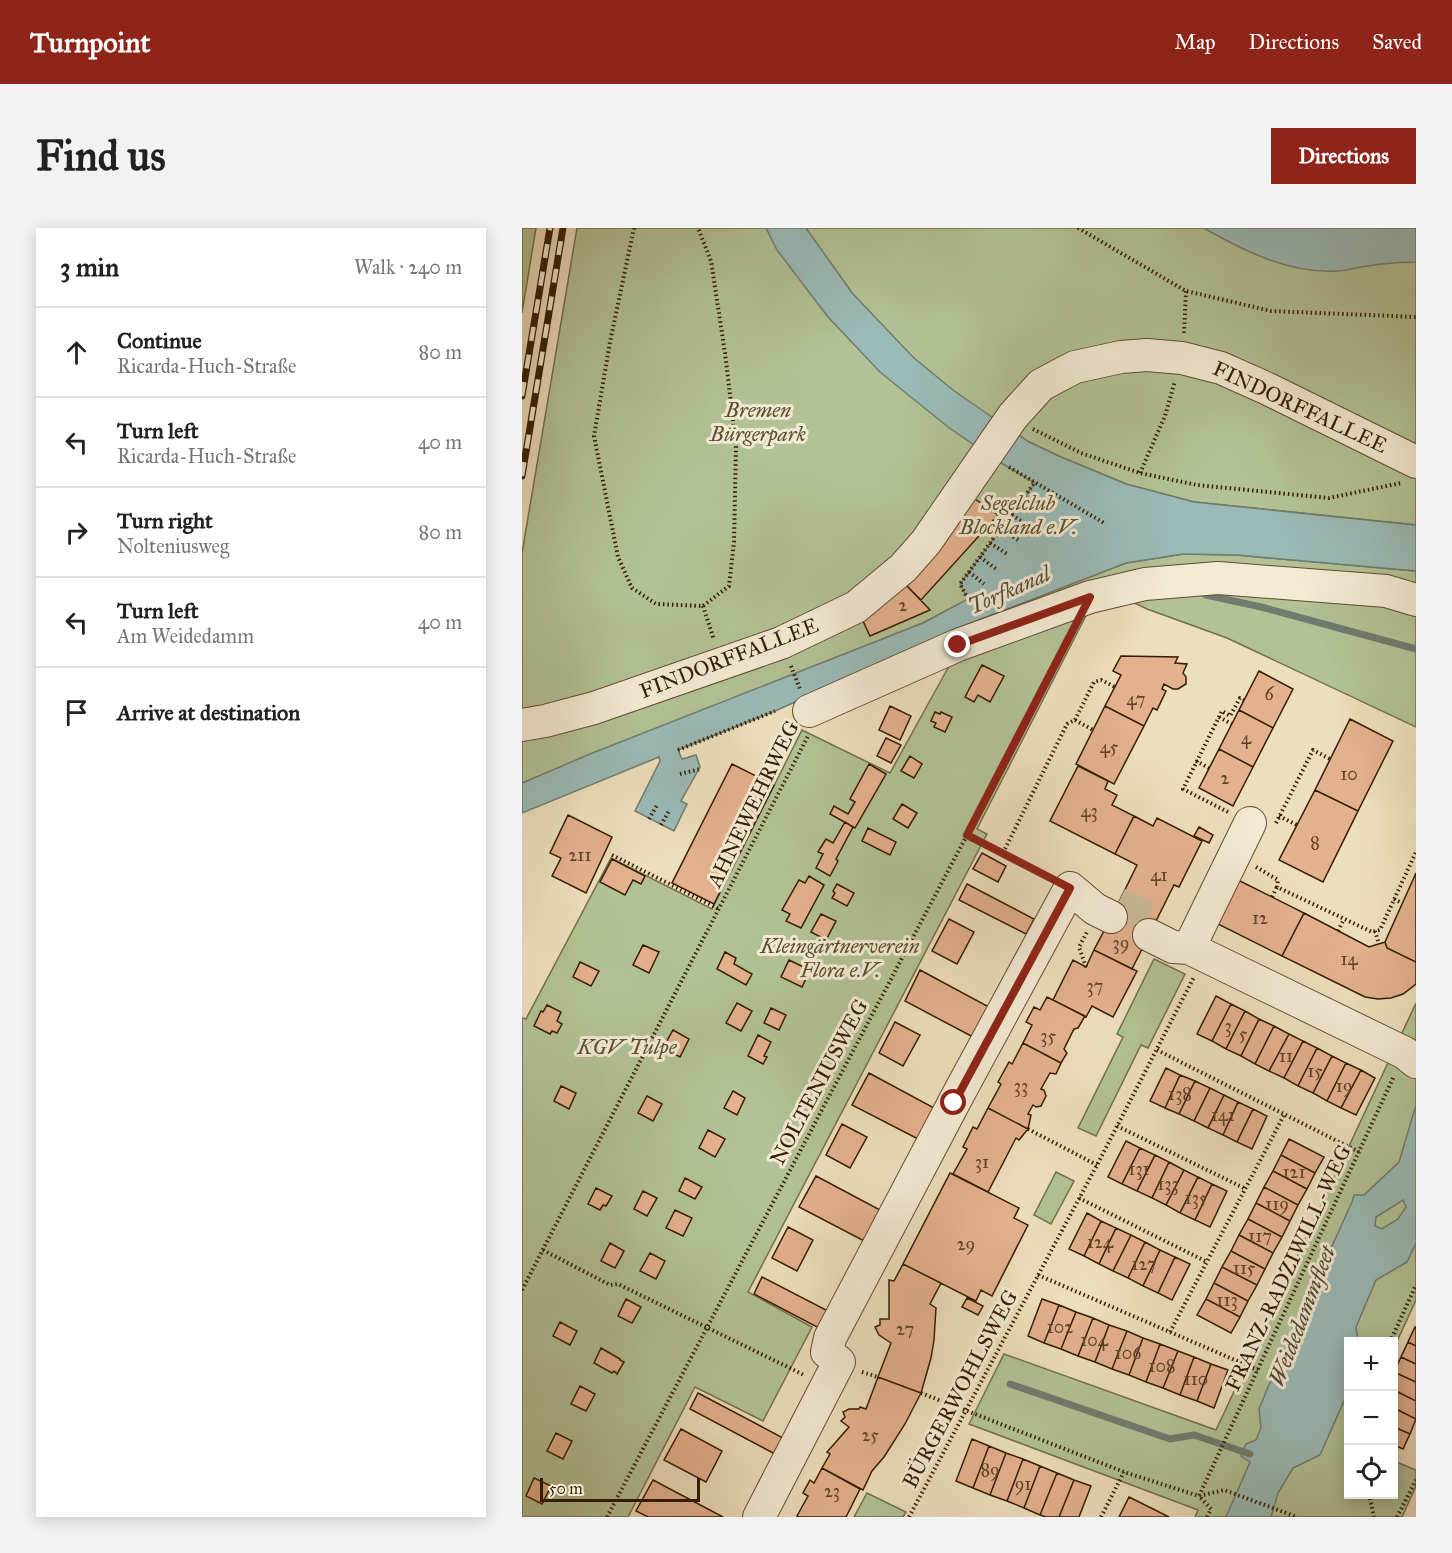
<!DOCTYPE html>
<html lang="en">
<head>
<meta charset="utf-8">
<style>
  body { margin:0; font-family:"IM FELL Great Primer",serif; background:#f2f2f2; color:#222 }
  .controls { position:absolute; right:18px; bottom:18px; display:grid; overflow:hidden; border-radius:0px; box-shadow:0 3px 15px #0003 }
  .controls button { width:54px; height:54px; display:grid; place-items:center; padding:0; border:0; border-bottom:2px solid #e0e0e0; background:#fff; color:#222; font:30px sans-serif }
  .scale { position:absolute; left:18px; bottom:15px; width:160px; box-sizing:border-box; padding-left:6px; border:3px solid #341d01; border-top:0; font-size:16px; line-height:21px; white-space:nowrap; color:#341d01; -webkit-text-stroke:4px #f3ead4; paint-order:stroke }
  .stop { position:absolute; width:18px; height:18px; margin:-14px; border:4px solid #8f2418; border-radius:50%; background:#fff }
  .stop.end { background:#8f2418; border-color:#fff; box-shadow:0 2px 6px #0008 }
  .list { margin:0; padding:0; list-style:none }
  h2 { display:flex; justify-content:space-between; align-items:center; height:78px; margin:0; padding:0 24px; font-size:26px }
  h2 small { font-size:20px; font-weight:400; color:#767676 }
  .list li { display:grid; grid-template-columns:39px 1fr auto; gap:18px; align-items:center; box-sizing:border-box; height:90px; padding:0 24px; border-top:2px solid #e0e0e0 }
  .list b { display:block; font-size:22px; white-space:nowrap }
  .list p { margin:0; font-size:20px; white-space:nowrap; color:#767676 }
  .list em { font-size:20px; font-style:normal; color:#767676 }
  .icon { flex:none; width:33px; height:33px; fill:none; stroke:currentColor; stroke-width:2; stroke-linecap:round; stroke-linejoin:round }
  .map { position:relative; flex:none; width:894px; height:1289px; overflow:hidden; border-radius:0px }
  header { display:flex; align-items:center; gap:36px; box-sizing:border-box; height:84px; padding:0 30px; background:#8f2418; color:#fff }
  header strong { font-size:28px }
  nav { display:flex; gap:33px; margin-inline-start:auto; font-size:21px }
  .intro { display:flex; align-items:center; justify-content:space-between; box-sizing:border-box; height:144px; padding:0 36px }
  h1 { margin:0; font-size:42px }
  .button { padding:15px 27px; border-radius:0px; background:#8f2418; color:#fff; font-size:21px; font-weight:700 }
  main { display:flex; gap:36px; padding:0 36px }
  aside { flex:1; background:#fff; border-radius:0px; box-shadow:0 3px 15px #0003 }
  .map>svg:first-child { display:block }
</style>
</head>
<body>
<header>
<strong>Turnpoint</strong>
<nav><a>Map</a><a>Directions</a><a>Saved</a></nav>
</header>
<div class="intro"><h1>Find us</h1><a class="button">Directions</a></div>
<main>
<aside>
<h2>3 min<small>Walk · 240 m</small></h2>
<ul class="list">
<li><svg class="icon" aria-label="ahead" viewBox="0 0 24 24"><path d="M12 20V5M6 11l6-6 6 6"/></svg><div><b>Continue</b><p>Ricarda-Huch-Straße</p></div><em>80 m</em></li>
<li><svg class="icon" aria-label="left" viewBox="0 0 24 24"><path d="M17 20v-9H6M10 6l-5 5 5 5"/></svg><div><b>Turn left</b><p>Ricarda-Huch-Straße</p></div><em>40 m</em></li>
<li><svg class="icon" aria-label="right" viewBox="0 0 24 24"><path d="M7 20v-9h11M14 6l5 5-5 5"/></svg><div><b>Turn right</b><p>Nolteniusweg</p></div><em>80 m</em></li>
<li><svg class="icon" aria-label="left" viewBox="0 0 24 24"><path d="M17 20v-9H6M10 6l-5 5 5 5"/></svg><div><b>Turn left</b><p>Am Weidedamm</p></div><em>40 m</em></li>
<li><svg class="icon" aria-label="arrive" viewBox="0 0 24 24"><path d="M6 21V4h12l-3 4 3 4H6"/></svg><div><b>Arrive at destination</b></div></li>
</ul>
</aside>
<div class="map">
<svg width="894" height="1289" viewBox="0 0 894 1289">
  <rect width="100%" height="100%" fill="#eddebd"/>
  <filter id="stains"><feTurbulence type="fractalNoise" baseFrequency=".00333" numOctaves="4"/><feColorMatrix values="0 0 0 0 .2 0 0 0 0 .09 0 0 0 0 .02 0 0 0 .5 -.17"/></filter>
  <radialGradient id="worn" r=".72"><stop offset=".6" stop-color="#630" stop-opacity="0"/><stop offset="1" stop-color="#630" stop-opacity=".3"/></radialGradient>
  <!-- green -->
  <path fill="#b2c296" stroke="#73704c" stroke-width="1.5" d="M0,0H14L0,85Z
    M55,0H894V297L672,274L604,256L539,229L507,214L474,192L480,223L605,289L401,395L0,555V325Z
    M661,326L715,327L894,343V366L695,343L276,482L272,474L459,391L604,335Z
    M693,359L894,381V499L705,410L625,381L596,367Z
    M571,374L455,601L465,606L226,1064L290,1099L241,1193L173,1159L106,1289H0V790L4,791L89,630L190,681L280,502L368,545L437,420Z
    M632,731L663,746L626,820L619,817L574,908L556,900L601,809L595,806Z
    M894,775V1072L872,1120V1114H826V1266H872V1233L894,1242V1258L880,1289H673L676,1282L447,1196L482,1126L694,1202Z
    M534,944L552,953L529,996L512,987Z
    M345,1265L384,1284L381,1289H332Z"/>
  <!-- water -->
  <path fill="#9abbb7" stroke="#717c6e" stroke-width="1.5" fill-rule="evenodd" d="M244,0H284L331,66L392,130L431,162L480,196L507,214L539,229L604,256L672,274L894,297V343L715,327L661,326L604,335L459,391L253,483L156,522L160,531L174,527L178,539L159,573L165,576L152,603L113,583L138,533L137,529L0,585V555L68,526L401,395L446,371L438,356L513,255L474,232L426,199L358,144L306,89L255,22Z
    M682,0H894V34C876,34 857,36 839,39C831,40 824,43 816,43C768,46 722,23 682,0Z
    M894,877V1015L885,1034L854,1052L834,1099L836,1113L826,1114V1164L798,1227L771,1240L756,1265L749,1289H704L728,1234L719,1228L724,1216L734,1212L739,1200L737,1181L746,1159L830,974L832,967H842L877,934ZM881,972L884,979L876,991L860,1001L853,998L854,989Z"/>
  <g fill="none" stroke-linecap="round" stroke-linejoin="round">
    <!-- stream -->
    <path stroke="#717c6e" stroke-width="7" d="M684,367L739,379L894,421
      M488,1156L648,1211L672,1207L728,1226"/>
  </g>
  <!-- building -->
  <path fill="#e4b18e" stroke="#341d01" stroke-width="1.5" d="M453,271L476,287L399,372L383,356Z
    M383,356L408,382L348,408L341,393Z
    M599,428L656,429L653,435L665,436L661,445L664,449V456L656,461H651L642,456L640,461L644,463L635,482L631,480L622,498L583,478L599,447L591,443Z
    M460,437L482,448L468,474L456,467L452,474L443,469Z
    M737,443L771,461L751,500L717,482Z
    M368,478L389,488L378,512L357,502Z
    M583,478L622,498L592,556L554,536Z
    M717,482L751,500L731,539L697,521Z
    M413,484L418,486L419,484L430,489L423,504L412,499L414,495L409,493Z
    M828,491L871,513L836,583L793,562Z
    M364,510L379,517L369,535L355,528Z
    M697,521L731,539L711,578L677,560Z
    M388,528L400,536L392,550L379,543Z
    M210,536L252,557L192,676L150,655Z
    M347,536L364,546L333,600L308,586L312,578L326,586L333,574L328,571Z
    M556,538L586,553L583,561L595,567L590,577L612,588L593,626L528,593Z
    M793,562L836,583L801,654L757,632Z
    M380,576L395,585L386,600L371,591Z
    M46,587L90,609L64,665L30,648L39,630L28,625Z
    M612,588L631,598L635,590L680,613L657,659L652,657L631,699L594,680L615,637L593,626Z
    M323,594L331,599L314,631L316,633L308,648L294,640L301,626L296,624L304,611L311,615Z
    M677,599L691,607L687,615L672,608Z
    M346,600L374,614L368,627L340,613Z
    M460,625L484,638L476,654L451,641Z
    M90,631L123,648L119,656L111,652L103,667L78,654Z
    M894,645V734L865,720L863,714Z
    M287,648L302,657L279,700L264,693L268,686L260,682L277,652L283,655Z
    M716,652L782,685L760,728L694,695Z
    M315,656L332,665L325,678L310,670L313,665L311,663Z
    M445,656L512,691L504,706L437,672Z
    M594,680L631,699L610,741L572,722Z
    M782,685L847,719L863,714L865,720L894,734V756L881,766L869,770L856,771L843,769L760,728Z
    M299,686L314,693L304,712L289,704Z
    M427,691L452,704L435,736L410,723Z
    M121,717L137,724L127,745L111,737Z
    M572,722L615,743L591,789L570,778L564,789L531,772L551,732L564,739Z
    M203,724L214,730L212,736L230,746L224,757L195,741Z
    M267,732L288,742L280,759L259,749Z
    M58,734L77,743L69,758L51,749Z
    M398,742L467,779L451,809L383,773Z
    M694,768L709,776L690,813L675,806Z
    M525,769L563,788L556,800L552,801L542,821L545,825L539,835L501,815L510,797L504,794L512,779L518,782Z
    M215,775L230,783L219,803L204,795Z
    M709,776L723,783L704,821L690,813Z
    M25,777L39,784L35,793L40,796L35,805L30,803L28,806L12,798L19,783L21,784Z
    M249,780L264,787L257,802L242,795Z
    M723,783L737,791L719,828L704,821Z
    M737,791L752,798L733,836L719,828Z
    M373,794L398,807L381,838L357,825Z
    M752,798L767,806L747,843L733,836Z
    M151,802L167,811L158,829L141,820Z
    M767,806L781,813L762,850L747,843Z
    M236,807L249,814L242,828L245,829L241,836L226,828Z
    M781,813L795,820L776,858L762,850Z
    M501,815L539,835L534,846L528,845L519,861L522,862L524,868L519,878L514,879L511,877L506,886L509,887L506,901L466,880L479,856L476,854L487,834L490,836Z
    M795,820L810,828L791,865L776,858Z
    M810,828L824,835L805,873L791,865Z
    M824,835L839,842L819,880L805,873Z
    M644,840L658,847L643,880L628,873Z
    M839,842L853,850L834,887L819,880Z
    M347,845L414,881L398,912L330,877Z
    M658,847L673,853L657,886L643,880Z
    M673,853L688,860L672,893L657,886Z
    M39,858L54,865L47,881L32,873Z
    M688,860L702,867L686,900L672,893Z
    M211,863L223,870L215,887L202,880Z
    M702,867L716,874L701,907L686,900Z
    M125,868L140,876L131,893L116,885Z
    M716,874L731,881L715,914L701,907Z
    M466,880L506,901L497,912L494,910L466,964L431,946L445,921L441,919L451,899L455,901Z
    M731,881L745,888L730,921L715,914Z
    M320,896L345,909L328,940L304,927Z
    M186,902L203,911L193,929L177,920Z
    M767,911L802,929L793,945L759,927Z
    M604,913L618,920L600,956L586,949Z
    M618,920L633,927L615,963L600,956Z
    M633,927L647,934L630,970L615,963Z
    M759,927L793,945L785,961L751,943Z
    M647,934L662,942L644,977L630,970Z
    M662,942L676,949L658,985L644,977Z
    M751,943L785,961L776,977L742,959Z
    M428,945L497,980L492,990L506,997L470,1068L459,1062L454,1073L381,1036Z
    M294,948L360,983L344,1014L277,979Z
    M676,949L690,956L673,992L658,985Z
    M163,950L180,959L173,971L157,963Z
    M690,956L705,963L688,999L673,992Z
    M742,959L776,977L768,993L734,975Z
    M74,960L90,968L84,978L81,977L78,982L66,976Z
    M121,963L135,970L125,988L112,981Z
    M734,975L768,993L760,1009L726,991Z
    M153,982L170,990L161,1008L144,1000Z
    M565,985L579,993L562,1028L547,1021Z
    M726,991L760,1009L751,1025L717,1007Z
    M579,993L594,1000L577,1036L562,1028Z
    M266,999L291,1012L275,1043L250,1030Z
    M594,1000L609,1007L591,1043L577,1036Z
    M609,1007L623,1014L606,1050L591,1043Z
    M717,1007L751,1025L743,1041L709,1023Z
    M623,1014L638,1022L621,1058L606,1050Z
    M88,1015L102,1023L93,1040L79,1033Z
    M638,1022L653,1029L636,1065L621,1058Z
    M709,1023L743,1041L735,1057L700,1039Z
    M128,1025L143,1033L134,1051L118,1043Z
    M653,1029L668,1036L650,1072L636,1065Z
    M381,1036L419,1055L408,1076L414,1080L412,1112L409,1130L399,1165L356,1149L369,1115L357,1107L353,1099L358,1097V1091H367V1052L372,1053Z
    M700,1039L735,1057L726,1073L692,1055Z
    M240,1049L306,1083L297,1100L232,1066Z
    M692,1055L726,1073L718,1089L684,1071Z
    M445,1070L461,1078L456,1087L440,1079Z
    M104,1071L119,1079L110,1095L96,1088Z
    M520,1071L537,1077L522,1115L506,1108Z
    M684,1071L718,1089L709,1105L675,1087Z
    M537,1077L554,1084L539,1121L522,1115Z
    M554,1084L571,1090L556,1128L539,1121Z
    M571,1090L587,1097L573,1134L556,1128Z
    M38,1094L55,1103L48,1117L31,1108Z
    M587,1097L605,1103L590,1141L573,1134Z
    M893,1099H894V1118L886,1114Z
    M605,1103L621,1110L607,1147L590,1141Z
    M621,1110L638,1116L624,1154L607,1147Z
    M886,1114L894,1118V1136L879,1129Z
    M638,1116L656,1123L641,1160L624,1154Z
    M79,1120L98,1131V1132L102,1134L95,1146L92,1143L90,1145L72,1135Z
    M656,1123L672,1129L658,1167L641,1160Z
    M672,1129L689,1136L675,1173L658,1167Z
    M879,1129L894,1136V1154L872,1144Z
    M689,1136L706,1142L692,1180L675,1173Z
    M872,1144L894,1154V1173L872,1162Z
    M356,1149L399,1165L383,1196L362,1229L350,1243L341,1262L300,1240L308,1226L305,1224L327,1199L319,1193L323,1189L321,1184L327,1181H337L338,1179L344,1181Z
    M58,1158L73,1166L64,1183L49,1176Z
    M872,1162L894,1173V1191L872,1180Z
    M176,1165L261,1210L253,1226L168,1181Z
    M872,1180L894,1191L888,1206L872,1199Z
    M872,1199L888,1206L881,1221L872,1217Z
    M159,1201L200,1223L184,1254L142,1232Z
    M34,1205L50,1213L41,1231L25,1223Z
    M450,1211L467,1218L451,1260L434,1253Z
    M467,1218L484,1225L468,1267L451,1260Z
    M484,1225L501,1231L485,1273L468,1267Z
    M501,1231L518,1238L502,1280L485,1273Z
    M518,1238L535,1245L518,1287L502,1280Z
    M300,1240L338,1261L324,1289H277L275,1288L286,1268L281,1265L288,1252L292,1255Z
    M535,1245L552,1252L537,1289H524L518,1287Z
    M12,1250L29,1258L20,1276L4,1268Z
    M131,1252L201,1289H126L114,1283Z
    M552,1252L569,1258L557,1289H537Z
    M607,1269L647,1289H597Z"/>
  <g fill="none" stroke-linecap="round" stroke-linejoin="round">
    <!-- minor-tunnel -->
    <path stroke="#c8b797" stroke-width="32" stroke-dasharray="32 16" stroke-linecap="butt" d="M596,675L634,694"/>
    <!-- minor casing -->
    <g stroke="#624d30" stroke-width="34">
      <path id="minor" d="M287,483L436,417L568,369L623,356L696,350L864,363L894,372
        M0,497L23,493L72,480L259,415L334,379L381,340L404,314L491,188L519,157L553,139L599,129L625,127L660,130L699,140L746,161L894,234
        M548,660L573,681L589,689
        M627,707L651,719L667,720L883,825L894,834
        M667,720L728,595
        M237,1289L317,1134L305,1124L308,1110L437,865L548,660"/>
    </g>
    <!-- path -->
    <path stroke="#341d01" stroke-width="4" stroke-dasharray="1.5 3" stroke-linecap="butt" d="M112,0L88,114L72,208L96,329L110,360L134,376L181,378L207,358L212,314L214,217L203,125L189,33L176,0
      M556,0L664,63L749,83L894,89
      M662,105L664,63
      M511,201L559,225L618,245L675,257L807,270L879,255
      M487,239L582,295
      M618,245L643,188L653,153
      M500,273L518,284
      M490,287L507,298
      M480,301L496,312
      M468,315L485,326
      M458,329L474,341
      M447,344L462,356
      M446,371L438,356L513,254
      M181,378L192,412
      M269,438L278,461
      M697,489L710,496
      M553,492L572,454L579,452L593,459
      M156,522L253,483
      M674,533L687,540
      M158,546L178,541
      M706,584L661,561L700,483L708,488L718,470L722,472
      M757,588L775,597
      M127,591L135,577
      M754,595L791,522L808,531
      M139,597L147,583
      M445,607L527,649
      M481,625L545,496L553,492L571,502
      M90,627L197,681
      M734,639L756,652L755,659L850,704L858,702L894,624
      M750,669L755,659
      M872,671L880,675
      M816,703L822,691
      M853,703L857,716
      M564,739L557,719L565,704
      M635,822L837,924
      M595,898L724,961
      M506,901L575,937
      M557,970L685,1034
      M21,1022L88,1057L96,1056L282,1147
      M516,1047L736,1142
      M0,1062L286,508
      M648,1104L762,887
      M868,1114L894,1057
      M340,1144L356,1149
      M399,1165L602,1244L677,1268L702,1262L775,1289
      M847,1266L852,1289
      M85,1289L445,607L550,402
      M387,1289L575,937L672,749
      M579,1289L602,1244
      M685,1289L689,1281L677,1268L872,848
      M875,1289L894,1252"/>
    <!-- minor -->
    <use href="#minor" stroke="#f3ead4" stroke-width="32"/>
    <!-- rail casing -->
    <g stroke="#341d01" stroke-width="7">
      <path id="rail" d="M0,168L28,0
        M0,248L41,0"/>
    </g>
    <!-- rail -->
    <use href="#rail" stroke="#f3ead4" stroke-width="4.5" stroke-dasharray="14" stroke-linecap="butt"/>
  </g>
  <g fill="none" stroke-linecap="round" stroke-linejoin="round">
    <!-- route -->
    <path stroke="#8f2418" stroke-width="8" d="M432,875L548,660L445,607L568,369L436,417"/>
  </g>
  <g text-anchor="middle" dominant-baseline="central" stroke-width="6" stroke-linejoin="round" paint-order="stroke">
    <!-- number labels -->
    <g font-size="18" fill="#604224">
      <text x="381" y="377">2</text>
      <text x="747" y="466">6</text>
      <text x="614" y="471">47</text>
      <text x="724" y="510">4</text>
      <text x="587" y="519">45</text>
      <text x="827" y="546">10</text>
      <text x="703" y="550">2</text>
      <text x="567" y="583">43</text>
      <text x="793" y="615">8</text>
      <text x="58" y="627">211</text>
      <text x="637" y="647">41</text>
      <text x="738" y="690">12</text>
      <text x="599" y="715">39</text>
      <text x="827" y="731">14</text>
      <text x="573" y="758">37</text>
      <text x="706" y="798">3</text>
      <text x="721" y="806">5</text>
      <text x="526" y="808">35</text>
      <text x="764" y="828">11</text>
      <text x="793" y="843">15</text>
      <text x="499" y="858">33</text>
      <text x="822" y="858">19</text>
      <text x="658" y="866">138</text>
      <text x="701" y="887">141</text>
      <text x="460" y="934">31</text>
      <text x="617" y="941">131</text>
      <text x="772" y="944">121</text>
      <text x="646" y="956">133</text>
      <text x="674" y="970">135</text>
      <text x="755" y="976">119</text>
      <text x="738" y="1008">117</text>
      <text x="578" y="1014">124</text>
      <text x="444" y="1016">29</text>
      <text x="622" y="1036">127</text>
      <text x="722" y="1040">115</text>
      <text x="705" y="1072">113</text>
      <text x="538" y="1099">102</text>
      <text x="383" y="1101">27</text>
      <text x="572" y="1112">104</text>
      <text x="606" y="1125">106</text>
      <text x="640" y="1138">108</text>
      <text x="674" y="1151">110</text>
      <text x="348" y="1207">25</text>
      <text x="468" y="1242">89</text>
      <text x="501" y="1256">91</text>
      <text x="310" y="1263">23</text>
    </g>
    <!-- street labels -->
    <g font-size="21" fill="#341d01" stroke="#f3ead4">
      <text transform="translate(778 179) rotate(25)">FINDORFFALLEE</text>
      <text transform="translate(207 430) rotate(-21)">FINDORFFALLEE</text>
      <text transform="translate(231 576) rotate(-64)">AHNEWEHRWEG</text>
      <text transform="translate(297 854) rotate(-62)">NOLTENIUSWEG</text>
      <text transform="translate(766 1040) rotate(-65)">FRANZ-RADZIWILL-WEG</text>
      <text transform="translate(438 1161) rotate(-62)">BÜRGERWOHLSWEG</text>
    </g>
    <!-- park labels -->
    <g font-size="21" font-style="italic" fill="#5a4f2e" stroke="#f3ead4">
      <text x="236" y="182">Bremen<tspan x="236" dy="24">Bürgerpark</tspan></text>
      <text x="496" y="275">Segelclub<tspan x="496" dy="24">Blockland e.V.</tspan></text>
      <text x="318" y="718">Kleingärtnerverein<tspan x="318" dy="24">Flora e.V.</tspan></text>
      <text x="105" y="819">KGV Tulpe</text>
    </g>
    <!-- water labels -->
    <g font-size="22" font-style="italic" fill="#534c38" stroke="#f3ead4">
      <text transform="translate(487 362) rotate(-24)">Torfkanal</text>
      <text transform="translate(780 1088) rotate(-69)">Weidedammfleet</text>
    </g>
  </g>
  <rect width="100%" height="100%" filter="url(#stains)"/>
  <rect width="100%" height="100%" fill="url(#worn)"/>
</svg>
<div class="controls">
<button>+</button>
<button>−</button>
<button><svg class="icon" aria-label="locate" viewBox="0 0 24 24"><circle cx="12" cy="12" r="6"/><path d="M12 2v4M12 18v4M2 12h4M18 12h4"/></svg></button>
</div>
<div class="scale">50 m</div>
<div class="stop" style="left:432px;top:875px"></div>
<div class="stop end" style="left:436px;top:417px"></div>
</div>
</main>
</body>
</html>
